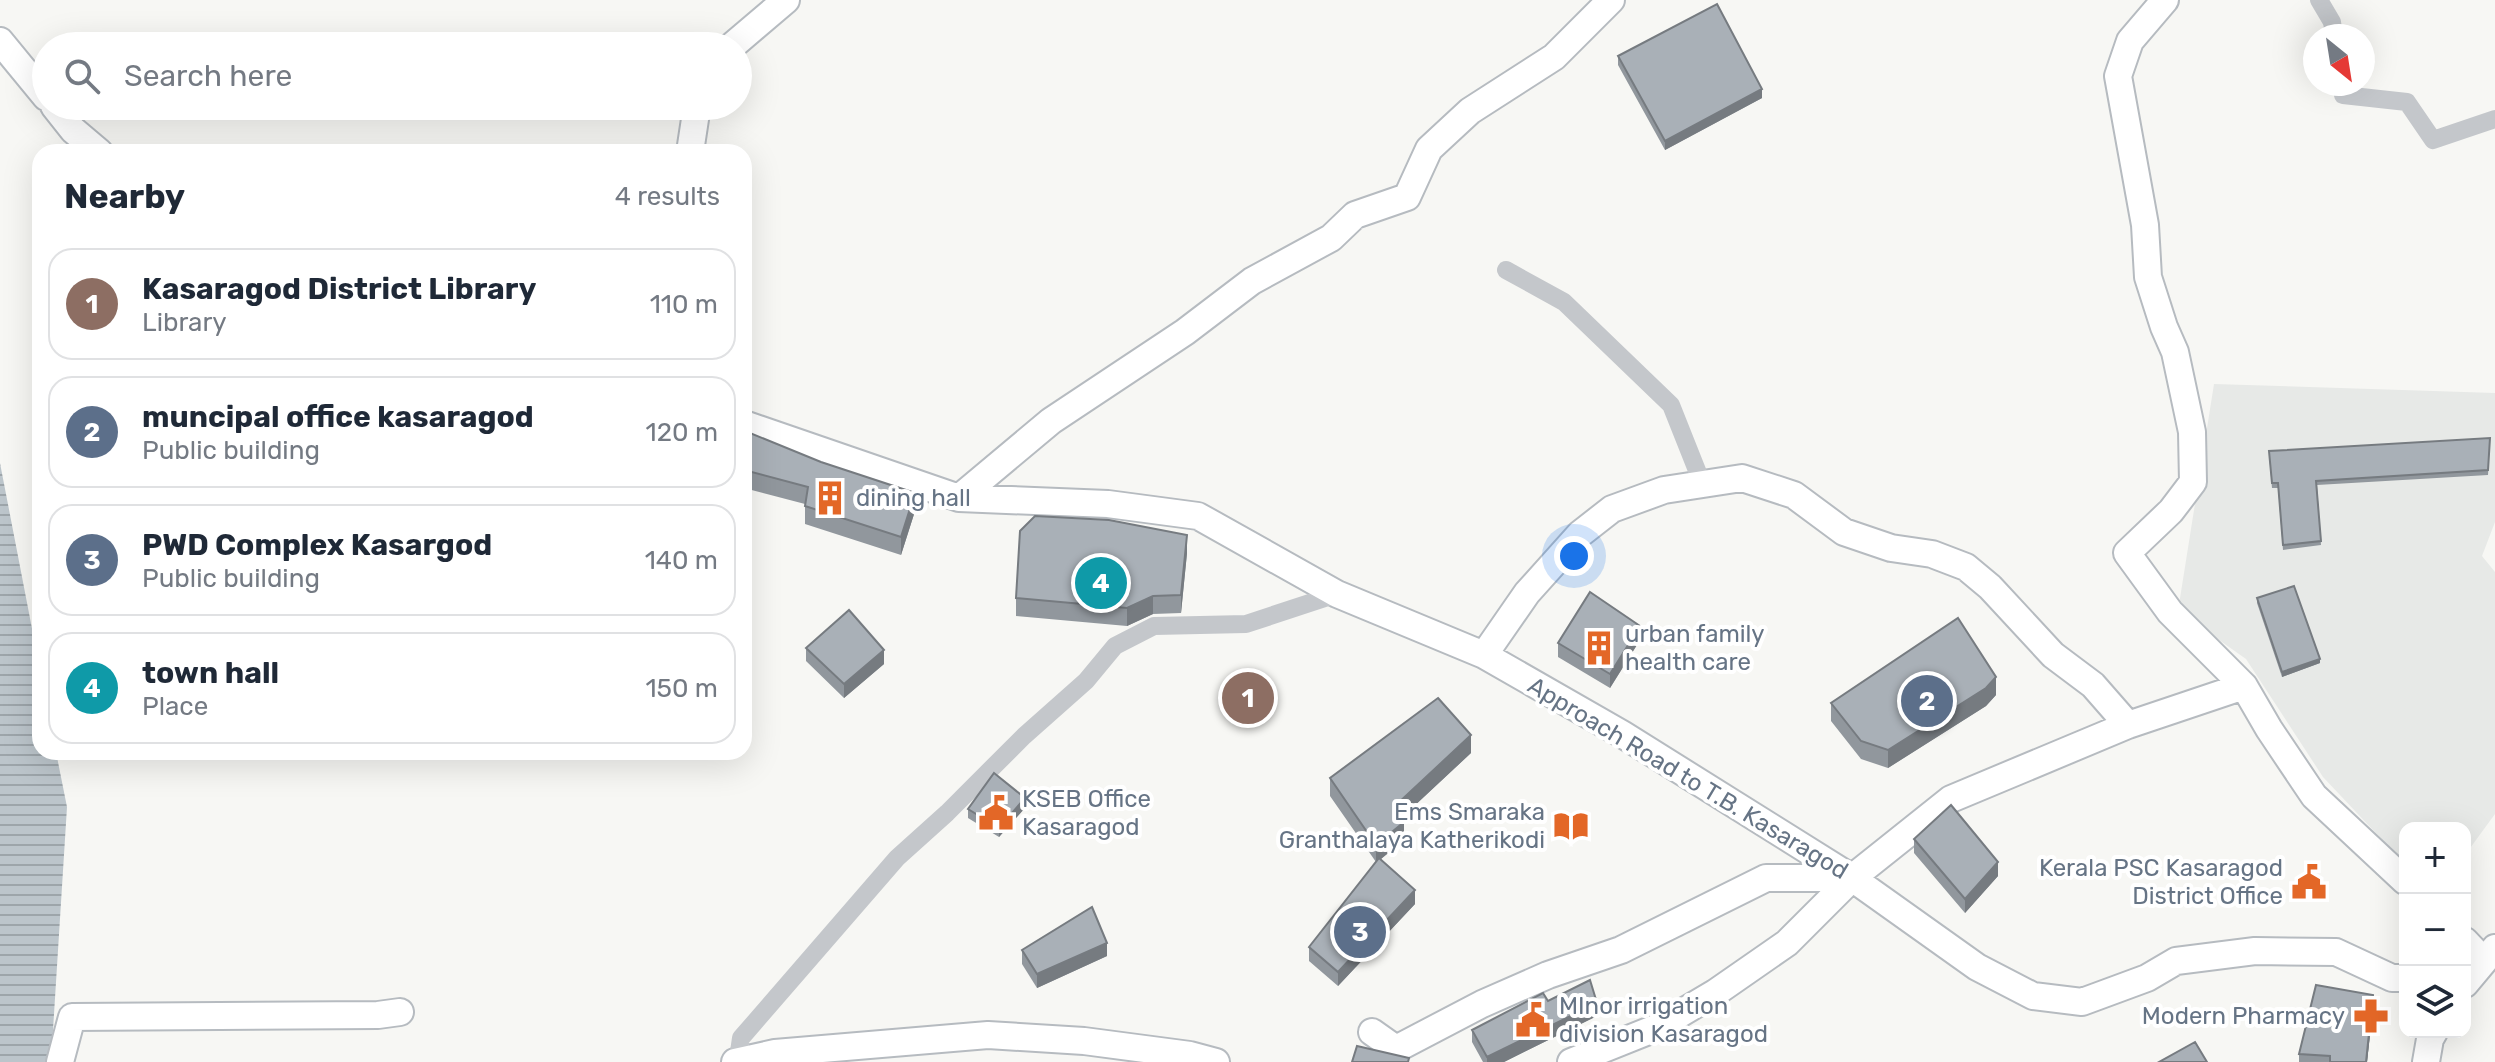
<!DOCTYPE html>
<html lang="en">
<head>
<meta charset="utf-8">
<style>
  body { margin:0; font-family:Rubik,sans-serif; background:#f2f2f3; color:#1f2937 }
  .controls { position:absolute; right:24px; bottom:24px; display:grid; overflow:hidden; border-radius:16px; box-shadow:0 8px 32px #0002 }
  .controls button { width:72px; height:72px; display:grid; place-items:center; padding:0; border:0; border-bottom:2px solid #e0e1e3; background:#fff; color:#1f2937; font:40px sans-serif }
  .compass { position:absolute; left:2303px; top:24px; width:72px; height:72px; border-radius:50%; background:#fff; box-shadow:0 8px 32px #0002; rotate:150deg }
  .you { position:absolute; left:1574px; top:556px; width:28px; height:28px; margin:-20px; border:6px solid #fff; border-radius:50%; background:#1a73e8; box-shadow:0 0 0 12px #1a73e833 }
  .badge { display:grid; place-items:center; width:52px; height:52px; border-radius:50%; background:#b45309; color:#fff; font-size:26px; font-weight:700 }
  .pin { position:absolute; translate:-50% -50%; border:4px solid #fff; box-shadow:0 2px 8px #0006 }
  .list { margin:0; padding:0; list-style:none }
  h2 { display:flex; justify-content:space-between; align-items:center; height:104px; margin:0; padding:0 32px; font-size:34px }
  h2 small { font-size:26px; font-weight:400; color:#747a83 }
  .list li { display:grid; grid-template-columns:52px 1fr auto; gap:24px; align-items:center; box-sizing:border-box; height:112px; margin:0 16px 16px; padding:0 16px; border:2px solid #e0e1e3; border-radius:24px }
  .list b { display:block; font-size:30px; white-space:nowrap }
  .list p { margin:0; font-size:26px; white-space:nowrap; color:#747a83 }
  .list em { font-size:26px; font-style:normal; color:#747a83 }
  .icon { flex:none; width:44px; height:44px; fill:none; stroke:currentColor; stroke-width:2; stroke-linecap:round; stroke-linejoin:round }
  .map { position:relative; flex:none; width:2495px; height:1062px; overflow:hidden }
  .search { position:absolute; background:#fff; box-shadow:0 8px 32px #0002; left:32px; top:32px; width:720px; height:88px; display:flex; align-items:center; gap:20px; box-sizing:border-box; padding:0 28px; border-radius:44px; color:#747a83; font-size:30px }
  .panel { position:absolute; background:#fff; box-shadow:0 8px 32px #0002; left:32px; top:144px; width:720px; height:616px; border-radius:24px }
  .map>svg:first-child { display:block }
</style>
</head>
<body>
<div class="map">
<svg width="2495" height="1062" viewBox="0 0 2495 1062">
  <defs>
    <pattern id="water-rules" width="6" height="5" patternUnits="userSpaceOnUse" patternTransform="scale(2)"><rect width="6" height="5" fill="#bcc5cb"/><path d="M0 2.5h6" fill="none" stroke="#9da5aa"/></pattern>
  </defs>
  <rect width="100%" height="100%" fill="#f7f7f4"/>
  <!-- built -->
  <path fill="#e7e9e7" d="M2214,384L2495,393V522L2482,556L2495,572V814L2465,855V828H2405V864L2323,777L2246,659L2178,611Z"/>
  <!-- water -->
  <path fill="url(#water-rules)" d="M0,463L40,670V752H56L67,807L51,1062H0Z"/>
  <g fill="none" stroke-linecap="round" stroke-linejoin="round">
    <!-- secondary casing -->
    <g stroke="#b6bbc0" stroke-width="30">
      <path id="secondary" d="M2165,0L2130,41L2118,76L2145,225L2148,277L2164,327L2175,352L2192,432L2193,482L2171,511L2127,553L2170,612L2244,686
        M0,41L46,97
        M732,46L786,0
        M54,106L73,130L99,152
        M690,152L697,106
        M744,424L959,498L1108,504L1198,516L1337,594L1484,655L1622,734L1852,878L1977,967L2033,996L2082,1002L2147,978L2176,961L2255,951L2336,952L2392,978H2405
        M959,498L1051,421L1185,332L1252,281L1331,238L1355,215L1407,197L1429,149L1470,111L1554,57L1611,0
        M1484,655L1527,593L1580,534L1612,509L1664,490L1742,478L1794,495L1844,532L1891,548L1932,554L1966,567L1990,587L2053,655L2093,685L2128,725
        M2465,941L2484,961
        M2465,984L2495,948
        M1372,1032L1396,1049L1482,1004L1548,975L1621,950L1766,878H1852
        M60,1062L72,1017L378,1015L400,1012
        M735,1062L775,1053L988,1035L1084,1041L1190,1055L1216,1062
        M1571,1062L1656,1028L1715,993L1787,943L1852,878L1951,799L2128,725L2244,686L2269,729L2314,796L2405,881
        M2426,1062L2430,1039L2434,1032"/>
    </g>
    <!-- street -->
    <path stroke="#c4c7cb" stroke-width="18" d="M2319,0L2332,22L2334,36
      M2341,84L2343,95L2407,102L2433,140L2495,119
      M1506,270L1564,302L1671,405L1702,483
      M738,1059L741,1038L897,858L947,813L1024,736L1086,681L1115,646L1154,626L1246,624L1337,594"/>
    <!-- secondary -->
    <use href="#secondary" stroke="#fff" stroke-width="26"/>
  </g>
  <!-- wall -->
  <path fill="#91979d" d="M1618,56L1762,98L1665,150L1618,65Z
    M744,432L915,511L901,555L805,524V504L744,488Z
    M2490,438L2488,475L2317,485L2321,545L2283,550L2278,488H2272L2269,455Z
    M1187,553L1181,613L1153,614L1127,626L1016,616V598Z
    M2257,598L2320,663L2282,677L2257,603Z
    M1640,640L1610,688L1558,657V643Z
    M806,648L884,664L844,698L806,661Z
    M1262,693L1252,713L1235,702V698Z
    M1996,695L1986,706L1888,768L1861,759L1831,721V703Z
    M1471,753L1401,818L1404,840L1381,859L1415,904L1338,986L1309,961V947L1376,862L1330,796V778Z
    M1025,808L999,837L968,818V809Z
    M1914,839L1998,876L1965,913L1914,853Z
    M1022,950L1107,956L1037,988L1022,964Z
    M1548,1001L1597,1016L1504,1062H1483L1472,1042V1030Z
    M2373,1008L2367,1062H2299V1054Z"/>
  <!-- shaded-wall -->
  <path fill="#767b80" d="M1762,89V98L1665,150V141Z
    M915,493V511L901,555V537Z
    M1187,535V553L1181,613V595Z
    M1153,596V614L1127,626V608Z
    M1640,626V640L1610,688V674Z
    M884,650V664L844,698V684Z
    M2320,659V663L2282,677V672Z
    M1996,677V695L1986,706L1888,768V750Z
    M1262,688V693L1252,713V708Z
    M1471,735V753L1394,825V807Z
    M1025,798V808L999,837V828Z
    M1404,822V840L1376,863V845Z
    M1998,862V876L1965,913V899Z
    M1415,890V904L1338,986V972Z
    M1107,943V956L1037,988V974Z
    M2373,995V1008L2367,1062H2366Z
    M1597,1003V1016L1504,1062H1487V1057Z"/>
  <!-- building -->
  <path fill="#a9b0b7" stroke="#767b80" stroke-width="2" d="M1717,4L1762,89L1665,141L1618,56Z
    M745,431L821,462L915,493L901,537L805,506L808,487L744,470Z
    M2490,438L2488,470L2316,481L2321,541L2283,545L2278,483H2272L2269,451Z
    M1035,516L1109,520L1187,535L1181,595L1153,596L1127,608L1016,598L1020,531Z
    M2294,586L2320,659L2282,672L2257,598Z
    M1590,592L1640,626L1610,674L1558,643Z
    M849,610L884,650L844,684L806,648Z
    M1958,618L1996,677L1986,688L1888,750L1861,741L1831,703Z
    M1242,678L1262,688L1252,708L1235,698Z
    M1438,698L1471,735L1394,807L1404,822L1376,845L1330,778Z
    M994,773L1025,798L999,828L968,809Z
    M1951,805L1998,862L1965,899L1914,839Z
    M1379,858L1415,890L1338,972L1309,947Z
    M1092,907L1107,943L1037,974L1022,950Z
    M1590,980L1597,1003L1487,1057L1472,1030L1543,993L1548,1001Z
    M2316,985L2373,995L2366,1062H2330V1056L2299,1054Z
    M2195,1042L2207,1062H2159Z
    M1357,1046L1409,1058L1408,1062H1352Z"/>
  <!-- icons -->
  <defs>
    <g id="building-bare" transform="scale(2.76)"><path d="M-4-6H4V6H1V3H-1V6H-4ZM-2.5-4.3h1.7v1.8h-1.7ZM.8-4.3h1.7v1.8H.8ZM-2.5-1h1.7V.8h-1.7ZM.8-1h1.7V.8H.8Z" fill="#e36727" stroke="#fff" stroke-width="2.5" paint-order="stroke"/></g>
    <g id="civic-bare" transform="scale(2.76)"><path d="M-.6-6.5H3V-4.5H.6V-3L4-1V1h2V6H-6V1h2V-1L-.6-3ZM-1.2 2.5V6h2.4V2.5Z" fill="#e36727" stroke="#fff" stroke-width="2.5" paint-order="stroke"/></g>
    <g id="library-bare" transform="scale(2.76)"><path d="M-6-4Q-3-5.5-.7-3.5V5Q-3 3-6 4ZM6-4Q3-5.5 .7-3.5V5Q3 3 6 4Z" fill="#e36727" stroke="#fff" stroke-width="2.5" paint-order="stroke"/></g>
    <g id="pharmacy-bare" transform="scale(2.76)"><path d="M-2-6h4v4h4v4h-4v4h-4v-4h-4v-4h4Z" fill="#e36727" stroke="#fff" stroke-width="2.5" paint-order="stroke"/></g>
  </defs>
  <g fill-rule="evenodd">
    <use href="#building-bare" x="830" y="498"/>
    <use href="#building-bare" x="1599" y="648"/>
    <use href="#civic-bare" x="996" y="813"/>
    <use href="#library-bare" x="1571" y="826"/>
    <use href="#civic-bare" x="2309" y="882"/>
    <use href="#pharmacy-bare" x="2371" y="1016"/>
    <use href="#civic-bare" x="1533" y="1020"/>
  </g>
  <g text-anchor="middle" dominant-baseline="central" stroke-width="8" stroke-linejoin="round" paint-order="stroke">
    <!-- poi labels -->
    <g font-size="24" fill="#667485" stroke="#fff" text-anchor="start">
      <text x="856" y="498">dining hall</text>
      <text x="1625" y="634">urban family<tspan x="1625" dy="28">health care</tspan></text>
      <text x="1022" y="799">KSEB Office<tspan x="1022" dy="28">Kasaragod</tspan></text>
      <text x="1545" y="812" text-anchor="end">Ems Smaraka<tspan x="1545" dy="28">Granthalaya Katherikodi</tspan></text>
      <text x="2283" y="868" text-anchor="end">Kerala PSC Kasaragod<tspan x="2283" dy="28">District Office</tspan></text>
      <text x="1559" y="1006">MInor irrigation<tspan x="1559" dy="28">division Kasaragod</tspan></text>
      <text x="2345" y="1016" text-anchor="end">Modern Pharmacy</text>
    </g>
    <!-- street labels -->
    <g font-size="24" fill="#667485" stroke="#fff">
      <text transform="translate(1688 778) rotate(31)">Approach Road to T.B. Kasaragod</text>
    </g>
  </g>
</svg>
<div class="controls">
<button>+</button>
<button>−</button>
<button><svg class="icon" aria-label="layers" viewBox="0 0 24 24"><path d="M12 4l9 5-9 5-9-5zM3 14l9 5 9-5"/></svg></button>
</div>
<svg class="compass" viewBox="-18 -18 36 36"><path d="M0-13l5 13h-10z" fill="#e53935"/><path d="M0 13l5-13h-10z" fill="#747a83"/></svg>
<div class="you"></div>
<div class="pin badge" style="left:1248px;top:698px;background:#8d6e63">1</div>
<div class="pin badge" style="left:1927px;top:701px;background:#5c6f8a">2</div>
<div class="pin badge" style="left:1360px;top:932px;background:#5c6f8a">3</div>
<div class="pin badge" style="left:1101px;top:583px;background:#0f9aa8">4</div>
<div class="search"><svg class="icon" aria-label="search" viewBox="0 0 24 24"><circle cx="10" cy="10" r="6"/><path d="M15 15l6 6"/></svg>Search here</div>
<section class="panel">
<h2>Nearby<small>4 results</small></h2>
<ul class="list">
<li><span class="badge" style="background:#8d6e63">1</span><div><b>Kasaragod District Library</b><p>Library</p></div><em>110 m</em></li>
<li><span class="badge" style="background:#5c6f8a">2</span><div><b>muncipal office kasaragod</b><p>Public building</p></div><em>120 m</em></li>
<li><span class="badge" style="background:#5c6f8a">3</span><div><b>PWD Complex Kasargod</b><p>Public building</p></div><em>140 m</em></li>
<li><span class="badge" style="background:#0f9aa8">4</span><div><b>town hall</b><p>Place</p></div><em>150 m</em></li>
</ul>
</section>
</div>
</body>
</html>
